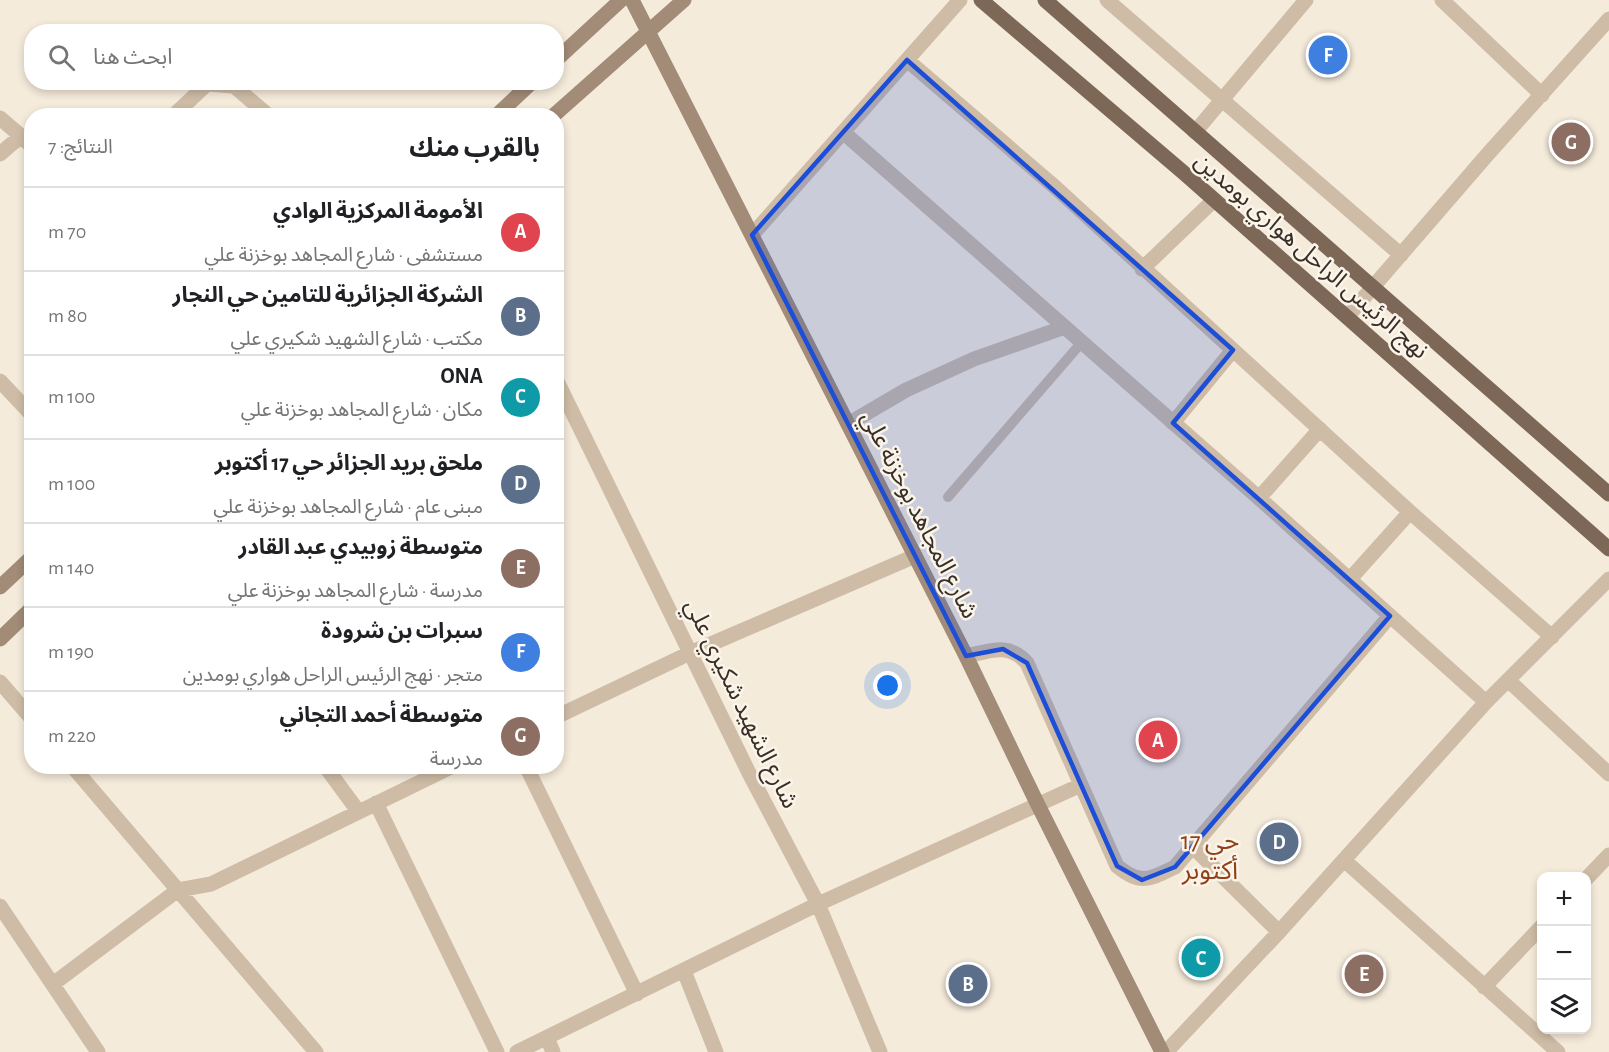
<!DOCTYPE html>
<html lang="ar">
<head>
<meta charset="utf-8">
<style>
  body { margin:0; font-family:"Alegreya Sans","Noto Sans Arabic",sans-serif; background:#f2f2f2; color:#202124; direction:rtl }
  .controls { position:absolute; right:18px; bottom:18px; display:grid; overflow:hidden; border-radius:12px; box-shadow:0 3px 9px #0003 }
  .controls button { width:54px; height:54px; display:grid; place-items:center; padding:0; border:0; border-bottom:2px solid #e0e0e0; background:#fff; color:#202124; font:30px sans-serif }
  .you { position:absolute; left:888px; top:686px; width:21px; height:21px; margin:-15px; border:4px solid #fff; border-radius:50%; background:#1a73e8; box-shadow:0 0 0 9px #1a73e833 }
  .badge { display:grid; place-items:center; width:39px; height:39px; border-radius:50%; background:#db2777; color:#fff; font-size:20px; font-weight:700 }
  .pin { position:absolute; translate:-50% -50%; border:3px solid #fff; box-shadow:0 2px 6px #0006 }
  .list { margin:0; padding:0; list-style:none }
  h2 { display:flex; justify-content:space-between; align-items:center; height:78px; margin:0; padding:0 24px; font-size:26px }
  h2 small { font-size:20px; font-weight:400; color:#757577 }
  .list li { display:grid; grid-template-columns:39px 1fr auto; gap:18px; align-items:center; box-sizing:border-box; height:84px; padding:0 24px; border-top:2px solid #e0e0e0 }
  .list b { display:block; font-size:22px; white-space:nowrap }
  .list p { margin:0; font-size:20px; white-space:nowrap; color:#757577 }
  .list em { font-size:20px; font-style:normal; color:#757577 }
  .icon { flex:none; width:33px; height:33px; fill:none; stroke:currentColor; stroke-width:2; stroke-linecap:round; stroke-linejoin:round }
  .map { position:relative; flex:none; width:1609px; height:1052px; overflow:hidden; direction:ltr }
  .search { position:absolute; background:#fff; box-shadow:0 3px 9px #0003; left:24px; top:24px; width:540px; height:66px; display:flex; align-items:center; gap:15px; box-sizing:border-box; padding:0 21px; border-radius:24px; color:#757577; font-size:22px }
  .panel { position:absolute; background:#fff; box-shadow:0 3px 9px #0003; left:24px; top:108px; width:540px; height:666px; border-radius:24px; direction:rtl }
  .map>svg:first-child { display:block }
</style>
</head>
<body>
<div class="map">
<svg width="1609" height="1052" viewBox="0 0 1609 1052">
  <rect width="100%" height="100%" fill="#f5ebdb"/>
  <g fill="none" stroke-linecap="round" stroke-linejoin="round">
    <!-- lane -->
    <path stroke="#cebca6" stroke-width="10" d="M948,497L1082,342"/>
    <!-- street -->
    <path stroke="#cebca6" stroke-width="15" d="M1107,0L1401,255
      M1442,0L1542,95
      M907,60L1055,187L1410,512L1552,637
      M173,116L207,84L234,86L269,116
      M0,118L21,136
      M843,132L1259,498L1486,702
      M1195,132L1306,0
      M0,154L21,136L32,147
      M752,235L960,0
      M1142,269L1214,200
      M1347,317L1487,155L1609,19
      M556,379L749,773L818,904L880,1052
      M0,381L32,415
      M1173,423L1233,350
      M848,424L906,390L974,359L1065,327
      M1259,498L1320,429
      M1350,579L1410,512
      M966,656C991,651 1008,642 1027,663L1117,866C1141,886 1150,879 1175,867L1390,616
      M1508,680L1609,774
      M0,682L32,719
      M556,717L690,653L915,556
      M72,766L316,1052
      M325,766L358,811
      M526,766L637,994
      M376,803L497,1052
      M1193,847L1279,932
      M1344,860L1558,1052
      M1586,879L1609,855
      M0,906L98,1052
      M684,971L716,1052
      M53,984L178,890L211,884L453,766
      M1484,987L1542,926
      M547,1038L553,1052
      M517,1052L818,904L1081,785
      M1166,1052L1279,932L1486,702L1609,579"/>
    <!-- secondary -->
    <path stroke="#a28b77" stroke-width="15" d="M632,0L966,656L1038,805L1162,1052
      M556,60L621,0
      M496,116L532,82
      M553,116L684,0
      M0,587L32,557
      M0,639L32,608"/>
    <!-- primary -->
    <path stroke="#7d6757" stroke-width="15" d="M981,0L1184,173L1609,549
      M1045,0L1609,494"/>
  </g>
  <!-- marked area -->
  <path fill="#1d4ed8" fill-opacity="0.2" stroke="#1d4ed8" stroke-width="4.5" stroke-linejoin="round" d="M907,60L1233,350L1173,423L1390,616L1175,867L1142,880L1117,866L1027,663L1003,649L966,656L752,235Z"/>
  <g text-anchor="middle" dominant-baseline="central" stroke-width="5" stroke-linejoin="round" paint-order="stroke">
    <!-- street labels -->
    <g font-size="24" fill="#392f28" stroke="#fbf4e9">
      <text transform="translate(1311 256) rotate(41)">نهج الرئيس الراحل هواري بومدين</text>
      <text transform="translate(919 515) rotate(63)">شارع المجاهد بوخزنة علي</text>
      <text transform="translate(741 704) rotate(64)">شارع الشهيد شكيري علي</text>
    </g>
    <!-- neighbourhood labels -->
    <g font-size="26" fill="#914018" stroke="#fbf4e9">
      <text x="1210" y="841">حي 17<tspan x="1210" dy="30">أكتوبر</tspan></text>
    </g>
  </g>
</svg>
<div class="controls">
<button>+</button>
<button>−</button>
<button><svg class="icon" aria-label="layers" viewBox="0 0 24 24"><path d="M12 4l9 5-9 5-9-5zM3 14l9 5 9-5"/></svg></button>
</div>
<div class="you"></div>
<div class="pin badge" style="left:1158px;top:740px;background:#e0444e">A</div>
<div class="pin badge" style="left:968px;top:984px;background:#5c6f8a">B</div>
<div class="pin badge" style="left:1201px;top:958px;background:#0f9aa8">C</div>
<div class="pin badge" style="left:1279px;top:842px;background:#5c6f8a">D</div>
<div class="pin badge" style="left:1364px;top:974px;background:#8d6e63">E</div>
<div class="pin badge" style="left:1328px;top:55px;background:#3f7fe0">F</div>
<div class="pin badge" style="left:1571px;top:142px;background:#8d6e63">G</div>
<div class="search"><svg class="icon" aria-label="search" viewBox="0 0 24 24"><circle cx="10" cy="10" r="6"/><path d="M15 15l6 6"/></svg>ابحث هنا</div>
<section class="panel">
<h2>بالقرب منك<small>النتائج: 7</small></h2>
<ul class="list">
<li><span class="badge" style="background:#e0444e">A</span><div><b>الأمومة المركزية الوادي</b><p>مستشفى · شارع المجاهد بوخزنة علي</p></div><em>70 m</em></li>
<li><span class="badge" style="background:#5c6f8a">B</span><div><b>الشركة الجزائرية للتامين حي النجار</b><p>مكتب · شارع الشهيد شكيري علي</p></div><em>80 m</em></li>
<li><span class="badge" style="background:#0f9aa8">C</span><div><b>ONA</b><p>مكان · شارع المجاهد بوخزنة علي</p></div><em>100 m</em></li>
<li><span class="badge" style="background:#5c6f8a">D</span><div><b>ملحق بريد الجزائر حي 17 أكتوبر</b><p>مبنى عام · شارع المجاهد بوخزنة علي</p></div><em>100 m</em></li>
<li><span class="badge" style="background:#8d6e63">E</span><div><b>متوسطة زوبيدي عبد القادر</b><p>مدرسة · شارع المجاهد بوخزنة علي</p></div><em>140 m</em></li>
<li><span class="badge" style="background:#3f7fe0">F</span><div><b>سبرات بن شرودة</b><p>متجر · نهج الرئيس الراحل هواري بومدين</p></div><em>190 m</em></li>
<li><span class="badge" style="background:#8d6e63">G</span><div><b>متوسطة أحمد التجاني</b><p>مدرسة</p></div><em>220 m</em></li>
</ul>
</section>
</div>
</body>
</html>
